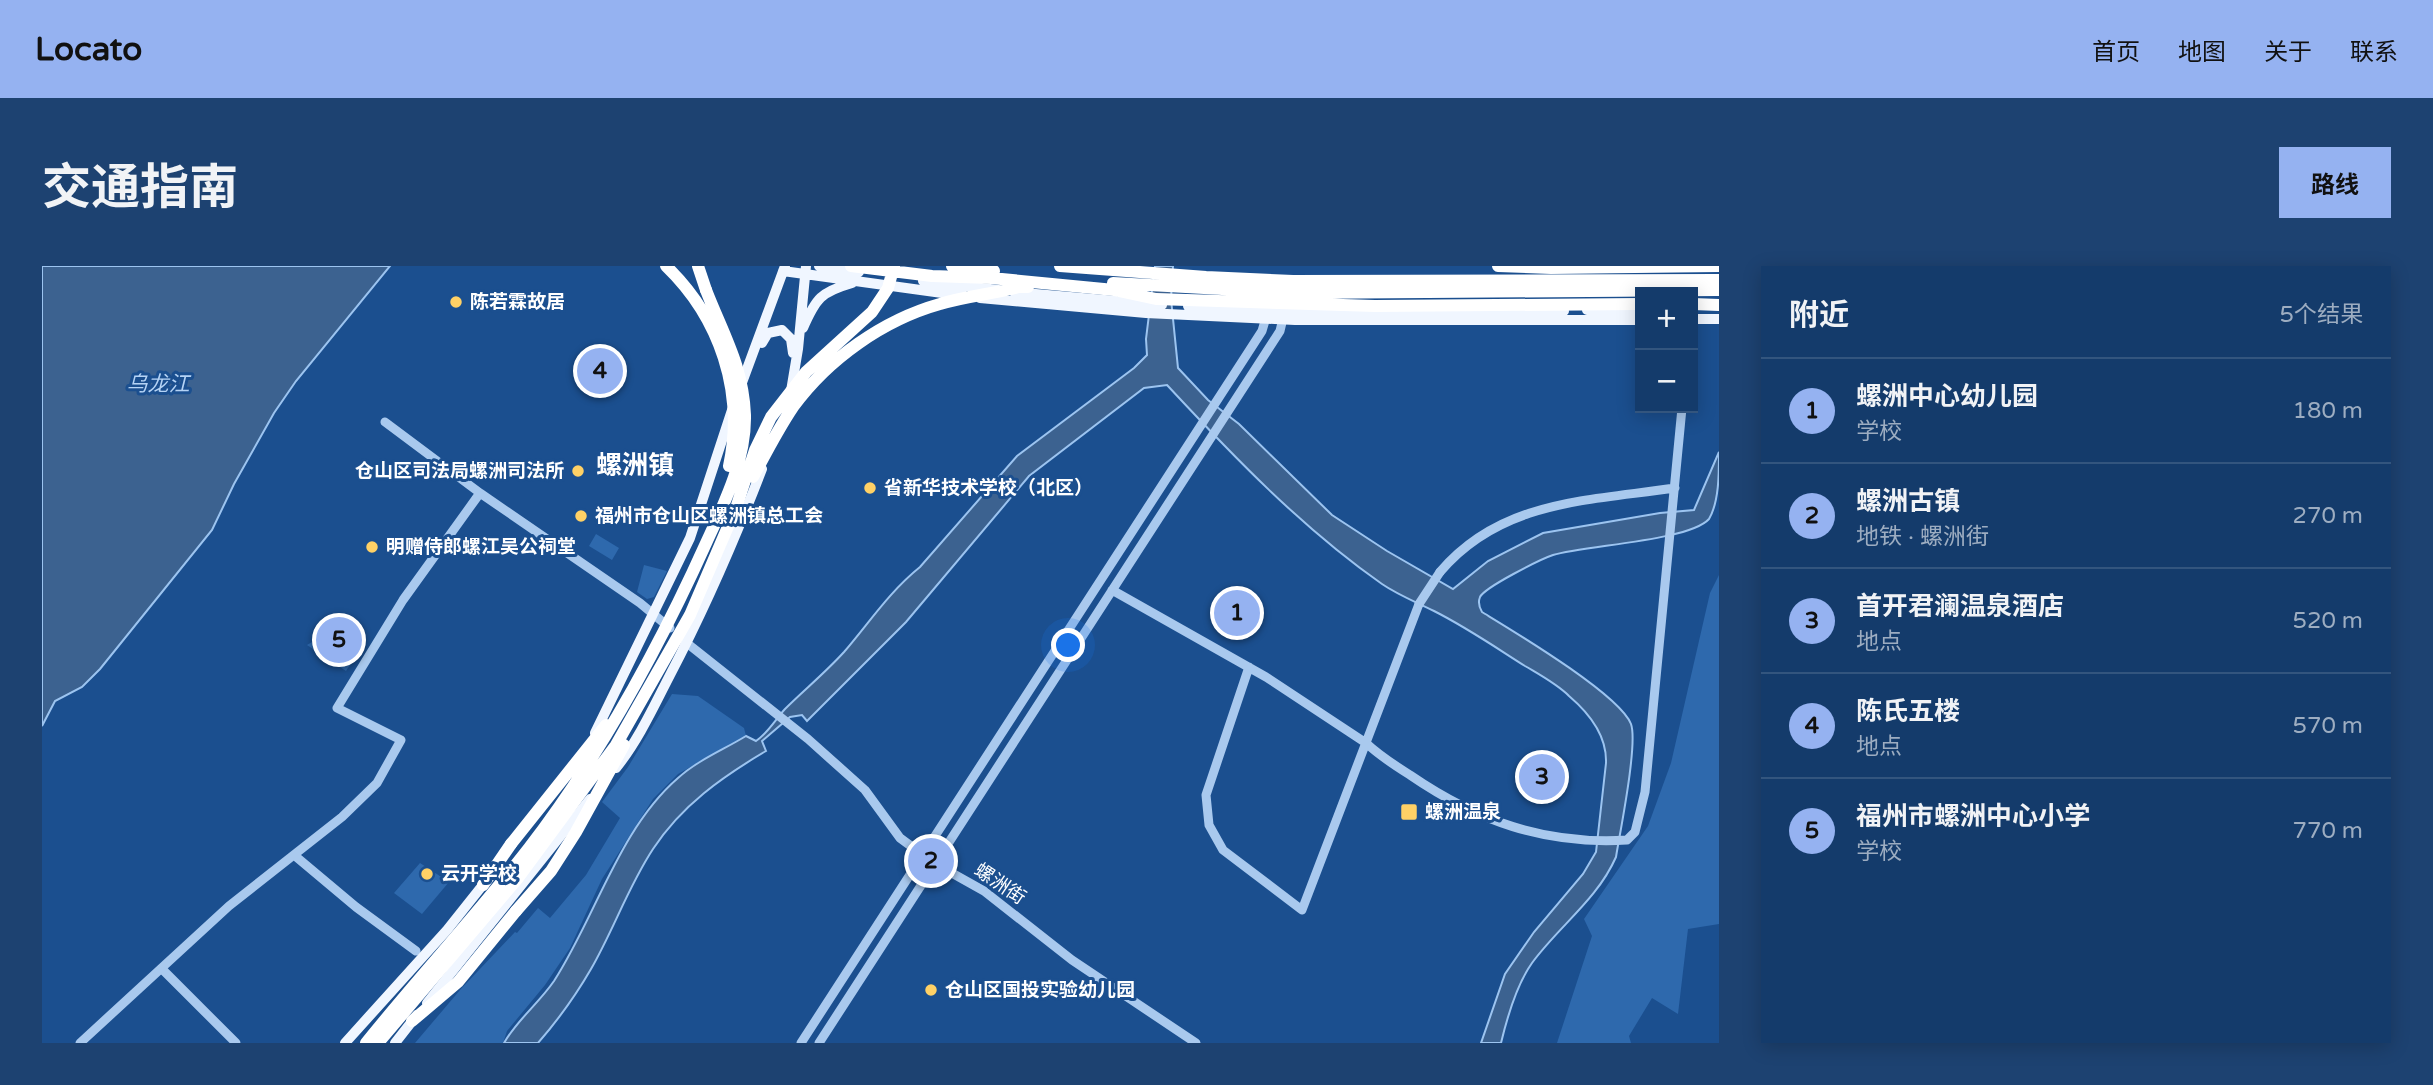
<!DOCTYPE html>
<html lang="zh">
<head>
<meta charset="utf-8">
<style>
  body { margin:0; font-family:"Varela Round","Noto Sans SC",sans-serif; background:#1d4271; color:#f1f3f6 }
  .controls { position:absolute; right:21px; top:21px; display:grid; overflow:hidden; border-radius:0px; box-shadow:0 4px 18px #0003 }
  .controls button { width:63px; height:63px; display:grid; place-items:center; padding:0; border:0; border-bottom:2px solid #33557e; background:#143b6b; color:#f1f3f6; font:35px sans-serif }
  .you { position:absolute; left:1027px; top:380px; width:24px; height:24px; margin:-18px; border:5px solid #fff; border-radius:50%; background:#1a73e8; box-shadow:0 0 0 10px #1a73e833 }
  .badge { display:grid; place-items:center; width:46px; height:46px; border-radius:50%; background:#95b2f1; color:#111; font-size:23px; font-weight:700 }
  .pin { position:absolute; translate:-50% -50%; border:4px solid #fff; box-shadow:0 2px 7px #0006 }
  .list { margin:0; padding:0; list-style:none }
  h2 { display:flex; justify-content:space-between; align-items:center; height:91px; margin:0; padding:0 28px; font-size:30px }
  h2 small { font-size:23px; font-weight:400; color:#9dadc1 }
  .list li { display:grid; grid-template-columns:46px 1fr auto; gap:21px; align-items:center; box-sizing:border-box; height:105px; padding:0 28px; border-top:2px solid #33557e }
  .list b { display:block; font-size:26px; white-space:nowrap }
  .list p { margin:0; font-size:23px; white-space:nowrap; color:#9dadc1 }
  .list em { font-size:23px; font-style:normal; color:#9dadc1 }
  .map { position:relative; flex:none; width:1677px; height:777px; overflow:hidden; border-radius:0px }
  header { display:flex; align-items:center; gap:42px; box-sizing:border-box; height:98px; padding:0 35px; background:#95b2f1; color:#111 }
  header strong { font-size:33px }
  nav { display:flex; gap:38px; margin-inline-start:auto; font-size:24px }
  .intro { display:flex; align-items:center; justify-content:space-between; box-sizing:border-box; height:168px; padding:0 42px }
  h1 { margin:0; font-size:49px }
  .button { padding:18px 32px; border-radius:0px; background:#95b2f1; color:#111; font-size:24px; font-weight:700 }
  main { display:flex; gap:42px; padding:0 42px }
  aside { flex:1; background:#143b6b; border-radius:0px; box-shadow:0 4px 18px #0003 }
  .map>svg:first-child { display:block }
</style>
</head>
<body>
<header>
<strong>Locato</strong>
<nav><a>首页</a><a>地图</a><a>关于</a><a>联系</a></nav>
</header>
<div class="intro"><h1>交通指南</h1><a class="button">路线</a></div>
<main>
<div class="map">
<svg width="1677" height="777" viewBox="0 0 1677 777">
  <rect width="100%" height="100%" fill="#1b4f8f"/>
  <!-- green -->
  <path fill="#2e69ad" d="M554,268L577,282L570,294L547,280Z
    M602,299L625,305L612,331L605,333L595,326Z
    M1677,309V658L1646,663L1636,748L1610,732L1587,770L1589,777H1515L1550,670L1542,653L1606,560L1629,497L1668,327Z
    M283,360L288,361L316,380C321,394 309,395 304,405L265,379L270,376L276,362Z
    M630,428L656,430L702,462L704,470L636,508L611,533L560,613L528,682L503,719L465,765L461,777H373L418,724L473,666L475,667L496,642L508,652L544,609L578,552L560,536L586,501Z
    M378,597L407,616L380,648L352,627Z"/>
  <!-- water -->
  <path fill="#3c6290" stroke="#9cc4f0" stroke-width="2" d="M0,0H348L254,115L232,147L192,218L170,264L58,403L40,421L13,435L0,460Z
    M1113,0H1131L1129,33L1136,102L1166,134L1197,158L1290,249L1345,285L1411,323L1446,295L1501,267L1618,247L1652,244L1677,186C1677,208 1677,236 1667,253C1647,275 1544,279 1511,289C1499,293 1443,321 1438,331C1436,336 1437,341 1440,346C1471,365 1577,428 1589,458C1596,478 1578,566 1574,591C1555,634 1517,660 1490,697C1475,718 1465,752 1459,777H1439L1463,708L1492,666L1541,608L1554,586L1564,497C1565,470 1547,447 1527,430C1515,418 1498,409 1483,400C1453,381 1424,361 1392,345C1374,336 1356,329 1340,318C1260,262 1191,190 1125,119L1102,122L987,210L864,356L765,455L760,449L748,451L720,475L724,485C680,511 640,539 611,583C586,621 572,663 549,703C534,729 516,754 496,777H462C475,754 497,737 512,715C554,650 577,563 636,512C656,494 681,484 704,470L714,475C726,467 733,454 743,443C762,424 783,407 802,386C827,357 847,326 878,301L975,190L1092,102L1105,89L1104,73Z"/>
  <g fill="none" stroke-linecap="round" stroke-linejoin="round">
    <!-- minor -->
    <path stroke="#a9c9ee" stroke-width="9" d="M343,156L438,227L598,337L628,362
      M1398,306C1459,234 1546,235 1633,222
      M1070,324L1224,411L1324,477C1338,490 1352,499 1368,509C1435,555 1503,579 1585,574L1593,566L1603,526L1640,142
      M641,374L766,473L823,524L858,572L892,597L942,625L1030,694L1154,777
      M1207,401L1164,529L1167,559L1181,584L1260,644L1377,338
      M252,589L314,641L374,685
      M120,703L194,777
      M38,777L187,640L300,551L335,517L359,474L295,442L361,334L438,227
      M759,777L1220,65L1225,48
      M777,777L1238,65L1242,48"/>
    <!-- major -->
    <path stroke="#f0f6ff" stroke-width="10" d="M777,0L817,6
      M741,5L922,30
      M881,15L956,24
      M972,26L1120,39
      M938,32L1104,47L1253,54H1598
      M1146,40L1286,46L1522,45
      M1545,44H1598
      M1651,53H1677
      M761,62C774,32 779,26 810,17
      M720,77L726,67L740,64L749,73L751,87
      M698,122L743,0
      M749,125L756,83L764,0
      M553,467L648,272L690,144
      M574,502C596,475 612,440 628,409C663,342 693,273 720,203
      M385,737L548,533
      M303,777L405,664L444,615
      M353,777L375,749"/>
    <!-- highway -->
    <path stroke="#fff" stroke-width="12" d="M656,0L664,24
      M1456,0L1509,2L1677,0
      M1651,38L1677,39
      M441,619L469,578
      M370,755L416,716L474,645"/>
    <!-- minor-bridge -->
    <path stroke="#a9c9ee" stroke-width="9" d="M1377,338L1398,306"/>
    <!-- highway-bridge -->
    <path stroke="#fff" stroke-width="12" d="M624,0C678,52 703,126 687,200
      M809,0L890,10L949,12L1072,24L1114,33L1333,40L1598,38
      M910,0L952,5
      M1018,0L1164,11L1251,15L1677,14
      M1071,17L1253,27L1677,24
      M711,211C724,187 736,163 751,141C786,93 841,54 898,38C924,30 951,28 977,21H986
      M469,578L564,459
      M474,645L509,605L534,566L582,479
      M324,777C377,711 435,649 487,582C560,487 616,384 665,275C683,236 704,193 703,149C701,100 681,68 664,24
      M336,777L476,612L574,479L648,349L694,242L713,184L729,151L764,106L830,46L846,22L852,0"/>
  </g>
  <!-- markers -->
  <g fill="#ffd166" stroke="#1b4f8f" stroke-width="2.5">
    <circle cx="414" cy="36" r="7"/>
    <circle cx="536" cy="205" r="7"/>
    <circle cx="828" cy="222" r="7"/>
    <circle cx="539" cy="250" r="7"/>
    <circle cx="330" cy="281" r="7"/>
    <rect x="1358" y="537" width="18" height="18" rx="3.5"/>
    <circle cx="385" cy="608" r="7"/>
    <circle cx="889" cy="724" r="7"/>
  </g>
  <g text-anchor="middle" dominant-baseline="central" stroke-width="6" stroke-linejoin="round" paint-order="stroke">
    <!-- poi labels -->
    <g font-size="19" font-weight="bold" fill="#fff" stroke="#1b4f8f" text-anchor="start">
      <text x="428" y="36">陈若霖故居</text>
      <text x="522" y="205" text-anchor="end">仓山区司法局螺洲司法所</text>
      <text x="842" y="222">省新华技术学校（北区）</text>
      <text x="553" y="250">福州市仓山区螺洲镇总工会</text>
      <text x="344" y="281">明赠侍郎螺江吴公祠堂</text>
      <text x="1383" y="546">螺洲温泉</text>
      <text x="399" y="608">云开学校</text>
      <text x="903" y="724">仓山区国投实验幼儿园</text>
    </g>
    <!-- street labels -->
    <g font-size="19" fill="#fff" stroke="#1b4f8f">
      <text transform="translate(958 618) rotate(34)">螺洲街</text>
    </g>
    <!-- water labels -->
    <g font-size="21" font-style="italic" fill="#b5d3f5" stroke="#1b4f8f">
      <text x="116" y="118">乌龙江</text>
    </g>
    <!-- district labels -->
    <g font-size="26" font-weight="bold" fill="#fff" stroke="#1b4f8f">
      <text x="593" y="199">螺洲镇</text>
    </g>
  </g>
</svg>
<div class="controls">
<button>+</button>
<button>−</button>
</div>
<div class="you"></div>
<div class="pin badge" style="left:1195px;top:347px">1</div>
<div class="pin badge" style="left:889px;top:595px">2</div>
<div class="pin badge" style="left:1500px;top:511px">3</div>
<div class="pin badge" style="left:558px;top:105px">4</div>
<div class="pin badge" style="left:297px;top:374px">5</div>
</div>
<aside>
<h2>附近<small>5个结果</small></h2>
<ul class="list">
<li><span class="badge">1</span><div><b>螺洲中心幼儿园</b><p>学校</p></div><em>180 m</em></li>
<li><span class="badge">2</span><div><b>螺洲古镇</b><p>地铁 · 螺洲街</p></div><em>270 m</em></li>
<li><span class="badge">3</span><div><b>首开君澜温泉酒店</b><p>地点</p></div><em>520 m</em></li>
<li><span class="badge">4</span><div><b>陈氏五楼</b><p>地点</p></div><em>570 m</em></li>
<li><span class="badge">5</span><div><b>福州市螺洲中心小学</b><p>学校</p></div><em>770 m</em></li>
</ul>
</aside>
</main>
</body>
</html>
